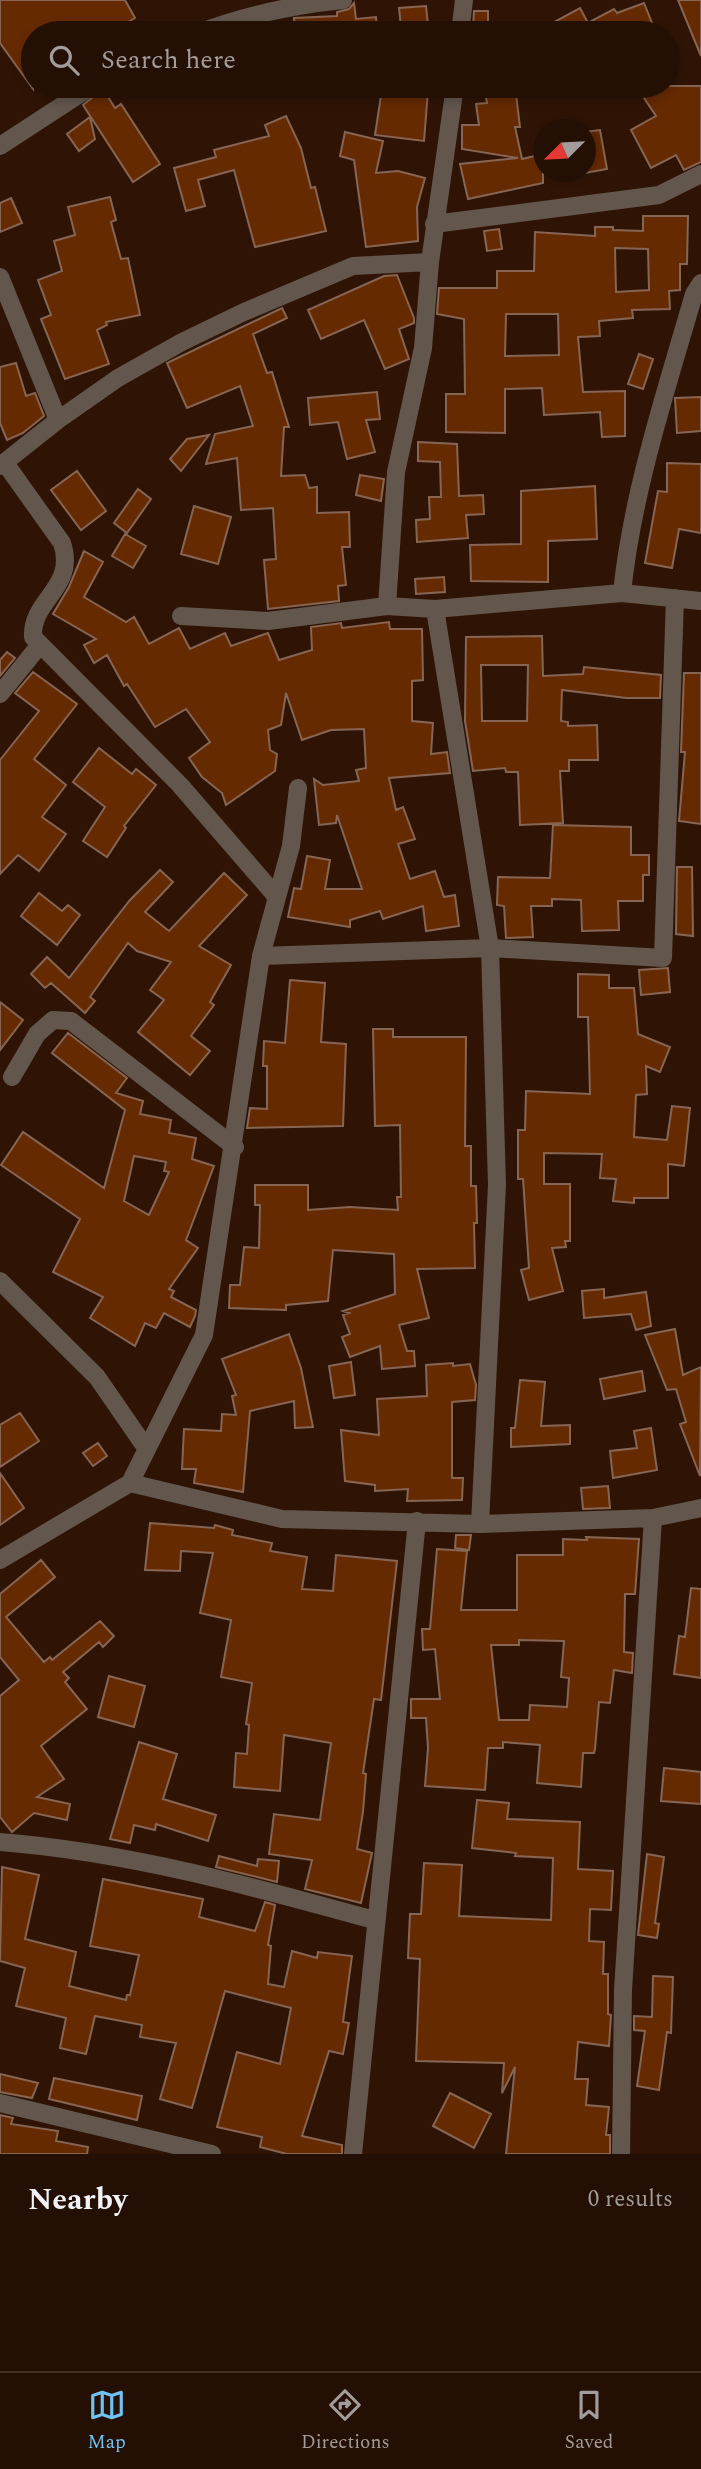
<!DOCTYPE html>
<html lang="en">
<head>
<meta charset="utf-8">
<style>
  body { margin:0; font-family:Spectral,serif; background:#2b180e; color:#f1f3f6 }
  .compass { position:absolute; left:533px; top:119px; width:63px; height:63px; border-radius:50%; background:#230f04; box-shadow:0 4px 10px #0003; rotate:246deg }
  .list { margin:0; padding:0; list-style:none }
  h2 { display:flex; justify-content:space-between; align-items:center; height:91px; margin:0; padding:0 28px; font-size:30px }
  h2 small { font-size:23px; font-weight:400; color:#a39c9a }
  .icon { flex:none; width:38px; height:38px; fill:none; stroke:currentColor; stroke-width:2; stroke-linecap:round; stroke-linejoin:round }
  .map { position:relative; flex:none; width:701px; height:2154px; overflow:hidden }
  .search { position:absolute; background:#230f04; box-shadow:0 4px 10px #0003; left:21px; right:21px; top:21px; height:77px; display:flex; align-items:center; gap:18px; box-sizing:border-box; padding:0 24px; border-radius:38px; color:#a39c9a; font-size:26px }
  .sheet { height:217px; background:#230f04 }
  nav { display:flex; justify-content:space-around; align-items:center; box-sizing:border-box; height:98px; border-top:2px solid #402f26; background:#230f04; font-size:19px; color:#a39c9a }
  nav a { display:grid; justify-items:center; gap:4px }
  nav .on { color:#6fc2f4 }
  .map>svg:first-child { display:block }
</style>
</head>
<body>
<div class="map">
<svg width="701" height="2154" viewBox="0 0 701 2154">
  <rect width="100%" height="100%" fill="#2f1405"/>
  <!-- building -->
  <path fill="#662a00" stroke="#866554" stroke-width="2" fill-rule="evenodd" d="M0,0H125L135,18L109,33H33V89L0,43Z
    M678,0H701V56Z
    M354,3L356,19L376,17L377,33H294V18L337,16V12L349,9Z
    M644,3L656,33H534L580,8L588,23L614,9L617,13Z
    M426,6L428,25L401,27L399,8Z
    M474,11H488V27H473Z
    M484,86H515L520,127H515L522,159L543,154V183L468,199L460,164L518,158L462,149V125H479L476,104L487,103Z
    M636,86H701V162L684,170L676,155L651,168L631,130L656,116Z
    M103,89L115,108L121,104L160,164L133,182L83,105Z
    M382,89L428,91L424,141L375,135Z
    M286,116L301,148L311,188L315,187L326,231L255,247L234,170L198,180L205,206L186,211L174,168L216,157L214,150L269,136L265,125Z
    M90,117L95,139L79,151L67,134Z
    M600,130L607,169L585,173V132Z
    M345,132L383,141L376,173L398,171L425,178L417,207L418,241L366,247L354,160L340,156Z
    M110,197L116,220L111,222L121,259L128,258L140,315L106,322L107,325L97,330L109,364L65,379L41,319L51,315L38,280L62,271L54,241L75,235L68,207Z
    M11,198L22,223L0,232V203Z
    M643,216H688L687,264H680V290L669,291L670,309L632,310L633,318L599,321L600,336L578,337L583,392L625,391V436L602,437L600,412L544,415L542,388L505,389V433L446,432V394H465L464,319L437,314L439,288H497V271H534L535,232L595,236V227H613V230L643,231ZM615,248L648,249L649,290L616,292ZM506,314H558L559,355L505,356Z
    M499,229L502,249L487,251L484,231Z
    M397,275L414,318V323L399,329L409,359L385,369L364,320L321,339L308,310L384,276Z
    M282,308L287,318L253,334L267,373L272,372L289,427H284L281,476L305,475L309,488L317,487V513L349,512L350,547H342L346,585L338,586L339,601L268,609L264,560L276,559L273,508L241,510L237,458L206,464L215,434L253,426L240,386L187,408L167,363Z
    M639,354L653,359L643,389L628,384Z
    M16,363L26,396L35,393L44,416L23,433L7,440L0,423V367Z
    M377,392L380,419L366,420L375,452L347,459L338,422L310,425L308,398Z
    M701,397V431L677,433L675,398Z
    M209,435L181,471L170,459L187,439Z
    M418,442L457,444L459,496L483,495L484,514L466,515L468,538L417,542L416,520L430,519L429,497H441L440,462L418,461Z
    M667,463L701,464V533L679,529L672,568L645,563L658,491L667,492Z
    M77,471L106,511L81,530L51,490Z
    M360,475L384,479L381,501L356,495Z
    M595,486L597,539L548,541V582L471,581L470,545L521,544V491Z
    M138,489L151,499L127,533L114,523Z
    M194,506L231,517L218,564L181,554Z
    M125,534L146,546L133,568L112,556Z
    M84,551L103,562L84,597L126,622L134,617L149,644L179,628L190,649L225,633L231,646L268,633L279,660L312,650L311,627L341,623L342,628L389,622L390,629H422L423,680L412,681V721L433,723L431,754L447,752L450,773L389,778L396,810L403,807L415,839L398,844L410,879L435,871L444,897L455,895L459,926L426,931L423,906L383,919L380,911L350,920V927L288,917L294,888L301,889L307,856L330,860L325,889H362L337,815L336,823L319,825L314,779L323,785L359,781L356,770L366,768L364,729L331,730L302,740L286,693L281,725L268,730L270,750L277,754L275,771L226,805L222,793L202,777L189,758L210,742L186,709L155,727L127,684L124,686L107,655L94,663L84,645L96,639L53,614L69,587Z
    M444,577L445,592L416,594L415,579Z
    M542,636L543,676L583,674L584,667L661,675L660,698H626L562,690L561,721L568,722V726L597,725L598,760H569V771H560L563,823L520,825L518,772H506L505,768L473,771L465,721L466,637ZM481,665H528L527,721H482Z
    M7,652L15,658L0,676V660Z
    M33,672L77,704L34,759L66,785L42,817L66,834L39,871L18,855L0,874V760L39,711L15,693Z
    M684,673H701V824L679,821L685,752H681Z
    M99,748L132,774L136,769L156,785L124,826L126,828L107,857L83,841L105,807L73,782Z
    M553,825L631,827V855H649V875H643V901H618L619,930L582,931L581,900L552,899V906H531L533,937L506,938L504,906L497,905L498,877L550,878Z
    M677,867H692L693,936L676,934Z
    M160,870L173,882L145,912L169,931L224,873L247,895L199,946L231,965L210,1002L214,1005L191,1036L210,1051L190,1075L138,1032L164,1000L150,990L171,962L137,951L128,943L90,997L95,1001L85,1013L51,983L45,988L31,974L47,957L69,978L130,900Z
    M39,893L62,911L68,905L80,915L57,945L21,916Z
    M668,968L670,992L641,995L639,970Z
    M578,974L609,975V988H634L638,1034L670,1047L660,1072L646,1066L647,1094L636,1095L634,1137L667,1140L672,1106L690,1108L684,1166L668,1164V1198H634V1203L613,1201L616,1179L600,1178L602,1154L544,1153V1184H570V1241H565L566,1247L552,1248L563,1291L529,1300L521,1270L529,1268L523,1179H518V1130H525L526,1091L590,1094L588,1017H578Z
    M290,980L325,983L321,1042L346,1044L343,1126L247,1128L250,1108L267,1109V1066H263L264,1041L285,1043Z
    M0,1002L23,1020L0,1050Z
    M373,1029H393V1037H466L465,1146H471V1186H476L477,1223H474L475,1268L417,1269L429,1318L399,1325L407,1351H414L415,1366L382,1369L380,1346L350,1357L342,1337L350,1334L343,1315L349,1313L343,1311L395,1294L394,1254L333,1250L328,1301L286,1305V1310L229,1308L230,1285H240L244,1247L259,1248L260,1205H255V1185H308V1210L350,1207L398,1210L397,1197H401L400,1125L375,1126Z
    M68,1033L127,1078L116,1093L143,1101L140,1114L171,1120L169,1133L196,1138L192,1159L214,1166L186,1240L198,1248L169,1289L174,1291L171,1297L196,1310L195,1316L190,1327L164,1313L156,1328L145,1323L135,1346L90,1318L103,1297L53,1272L80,1219L1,1165L23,1132L104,1188L125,1110L52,1053ZM134,1156L166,1162L164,1171L169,1172L149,1215L124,1201Z
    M604,1289V1298L646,1292L651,1326L636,1330L631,1314L584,1318L582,1291Z
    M675,1329L683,1375L701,1367L700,1476L680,1424L686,1422L676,1389L667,1390L645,1335Z
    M289,1334L301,1368L313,1427L295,1428L294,1401L250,1411L243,1492L194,1483L196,1469H182L184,1429L221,1431L222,1414L236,1415L232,1396L236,1395L222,1359Z
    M351,1362L355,1395L334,1398L329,1366Z
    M453,1363V1366L470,1364L476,1385L475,1400L452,1402V1478H463L462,1500L407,1501L408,1489L375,1491V1485L345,1481L341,1430L379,1435L377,1399L427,1396L426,1365Z
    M642,1371L645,1391L604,1399L600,1379Z
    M520,1380L545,1382L541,1426L570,1425V1444L511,1447V1428H515Z
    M20,1413L39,1441L0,1467V1425Z
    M651,1428L657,1470L613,1478L610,1451L637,1448L634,1431Z
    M98,1443L107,1456L93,1466L83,1453Z
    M0,1473L24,1508L0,1525Z
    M608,1486L610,1508L583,1509L581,1488Z
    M150,1523L214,1528L215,1525L233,1530L232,1535L272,1543L270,1551L307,1557L302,1589L333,1591L336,1555L397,1561L381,1700L374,1699L363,1773L366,1774L363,1812L357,1849L372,1853L361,1903L305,1889L312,1860L269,1854L274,1814L320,1820L331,1743L284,1735L280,1791L234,1787L236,1753L247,1754L249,1725L246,1724L252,1683L221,1677L231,1620L200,1613L213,1553L181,1551L180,1571L145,1570Z
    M456,1535H471L469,1550L455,1548Z
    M586,1537L639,1539L635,1594H625L624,1652L633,1653L632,1673L614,1670L610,1703L599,1702L595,1749L594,1753H583L581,1787L537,1783L540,1745L503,1742V1748H488L485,1790L425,1786L428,1748L426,1718H411V1699H440L435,1649L423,1650L422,1629H430L437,1549L467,1551L461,1610H517V1555H563V1539L587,1540ZM519,1640L564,1641L561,1677L569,1678L567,1707L530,1705L529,1720H499L491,1645H519Z
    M41,1560L55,1577L6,1617L44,1662L50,1657L52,1660L100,1621L114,1636L103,1647L99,1642L63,1672L69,1678L65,1682L87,1709L41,1746L64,1779L37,1797L70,1804L67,1820L34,1813L12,1832L0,1817V1696L19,1680L0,1657V1594Z
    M691,1588L701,1589V1678L674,1674L679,1636L685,1637Z
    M109,1676L145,1686L134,1727L98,1717Z
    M139,1742L177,1754L163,1799L216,1815L208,1841L156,1824L155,1830L134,1825L130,1843L110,1839Z
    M664,1768L701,1772V1804L661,1801Z
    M477,1800L509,1803L507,1819L580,1822L578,1869L613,1871L611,1910L590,1909L589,1941L604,1942L603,1974H608V2014L611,2015L609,2046L578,2042L575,2079H588L586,2105L609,2107L606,2135H610V2154H506L515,2067L502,2093L504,2063L416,2061L420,1959L408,1958L410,1914H421L424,1863L462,1865L459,1916L551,1920L553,1858L515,1856L516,1853L472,1848Z
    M647,1854L664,1857L655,1923L659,1924L657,1938L638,1935Z
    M219,1856L257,1866L258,1859L279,1861L277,1882L216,1867Z
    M2,1867L39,1875L25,1939L76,1952L69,1986L126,2000L127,1995H130L139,1955L90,1946L103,1879L203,1899L199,1917L255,1931L265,1902L275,1905L268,1945L271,1946L268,1984L284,1987L292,1951L317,1958L318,1952L352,1956L343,2022L349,2023L343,2054L329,2051L302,2136L342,2145V2154H287L260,2147L262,2137L217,2127L237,2052L280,2064L291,2008L225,1991L192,2108L160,2099L176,2043L140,2037L142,2025L95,2016L86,2054L60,2048L66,2018L16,2006L25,1968L0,1961Z
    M653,1976L673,1977L671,2033L667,2032L659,2090L637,2086L645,2031L634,2030V2016L652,2017Z
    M0,2074L38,2083L32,2098L0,2092Z
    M54,2078L142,2096L137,2120L49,2099Z
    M450,2093L491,2114L474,2148L433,2126Z
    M0,2115L13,2118L11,2124L58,2131L56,2141L88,2147L87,2154H0Z"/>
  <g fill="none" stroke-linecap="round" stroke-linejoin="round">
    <!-- street -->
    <path stroke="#63574d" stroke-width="18" d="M198,33C246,15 292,5 343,0
      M460,33L464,0
      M455,86L430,262L423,348L396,472L387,606L435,609L490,948L497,1185L480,1524
      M0,146L92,86
      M434,224L659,195L701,174
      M0,277L58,420
      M5,463L62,543C77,588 31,599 33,637L180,785L276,896
      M0,466L58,420L118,378L182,342L244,312L353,266L430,262
      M622,593C632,493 666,391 694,294L701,283
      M435,609L622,593L701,601
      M181,616L268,621L387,606
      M0,694L39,646
      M261,956L490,948L663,958L675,598
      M12,1077L37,1034L53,1020L71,1021L235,1147
      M0,1281L97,1377L146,1448
      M130,1483L204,1335L261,956L291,846L298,788
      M0,1560L130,1483L282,1519L480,1524L653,1518L701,1508
      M0,1842C128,1852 251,1886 374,1920
      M0,2103L212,2154
      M353,2154L417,1521
      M621,2154L623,1990L653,1518"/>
  </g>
</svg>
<svg class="compass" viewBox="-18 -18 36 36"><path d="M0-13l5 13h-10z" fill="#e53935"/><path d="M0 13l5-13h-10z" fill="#a39c9a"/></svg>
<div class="search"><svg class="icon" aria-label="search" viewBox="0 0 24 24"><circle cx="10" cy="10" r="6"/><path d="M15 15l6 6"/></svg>Search here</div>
</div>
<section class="sheet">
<h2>Nearby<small>0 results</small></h2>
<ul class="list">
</ul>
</section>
<nav>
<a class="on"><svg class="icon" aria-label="map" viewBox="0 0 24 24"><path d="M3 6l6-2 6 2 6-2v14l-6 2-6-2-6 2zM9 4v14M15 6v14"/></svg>Map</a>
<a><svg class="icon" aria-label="directions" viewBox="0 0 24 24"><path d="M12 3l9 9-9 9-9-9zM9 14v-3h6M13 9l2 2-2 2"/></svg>Directions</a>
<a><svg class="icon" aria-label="saved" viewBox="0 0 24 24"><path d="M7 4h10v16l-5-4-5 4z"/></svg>Saved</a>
</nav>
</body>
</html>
